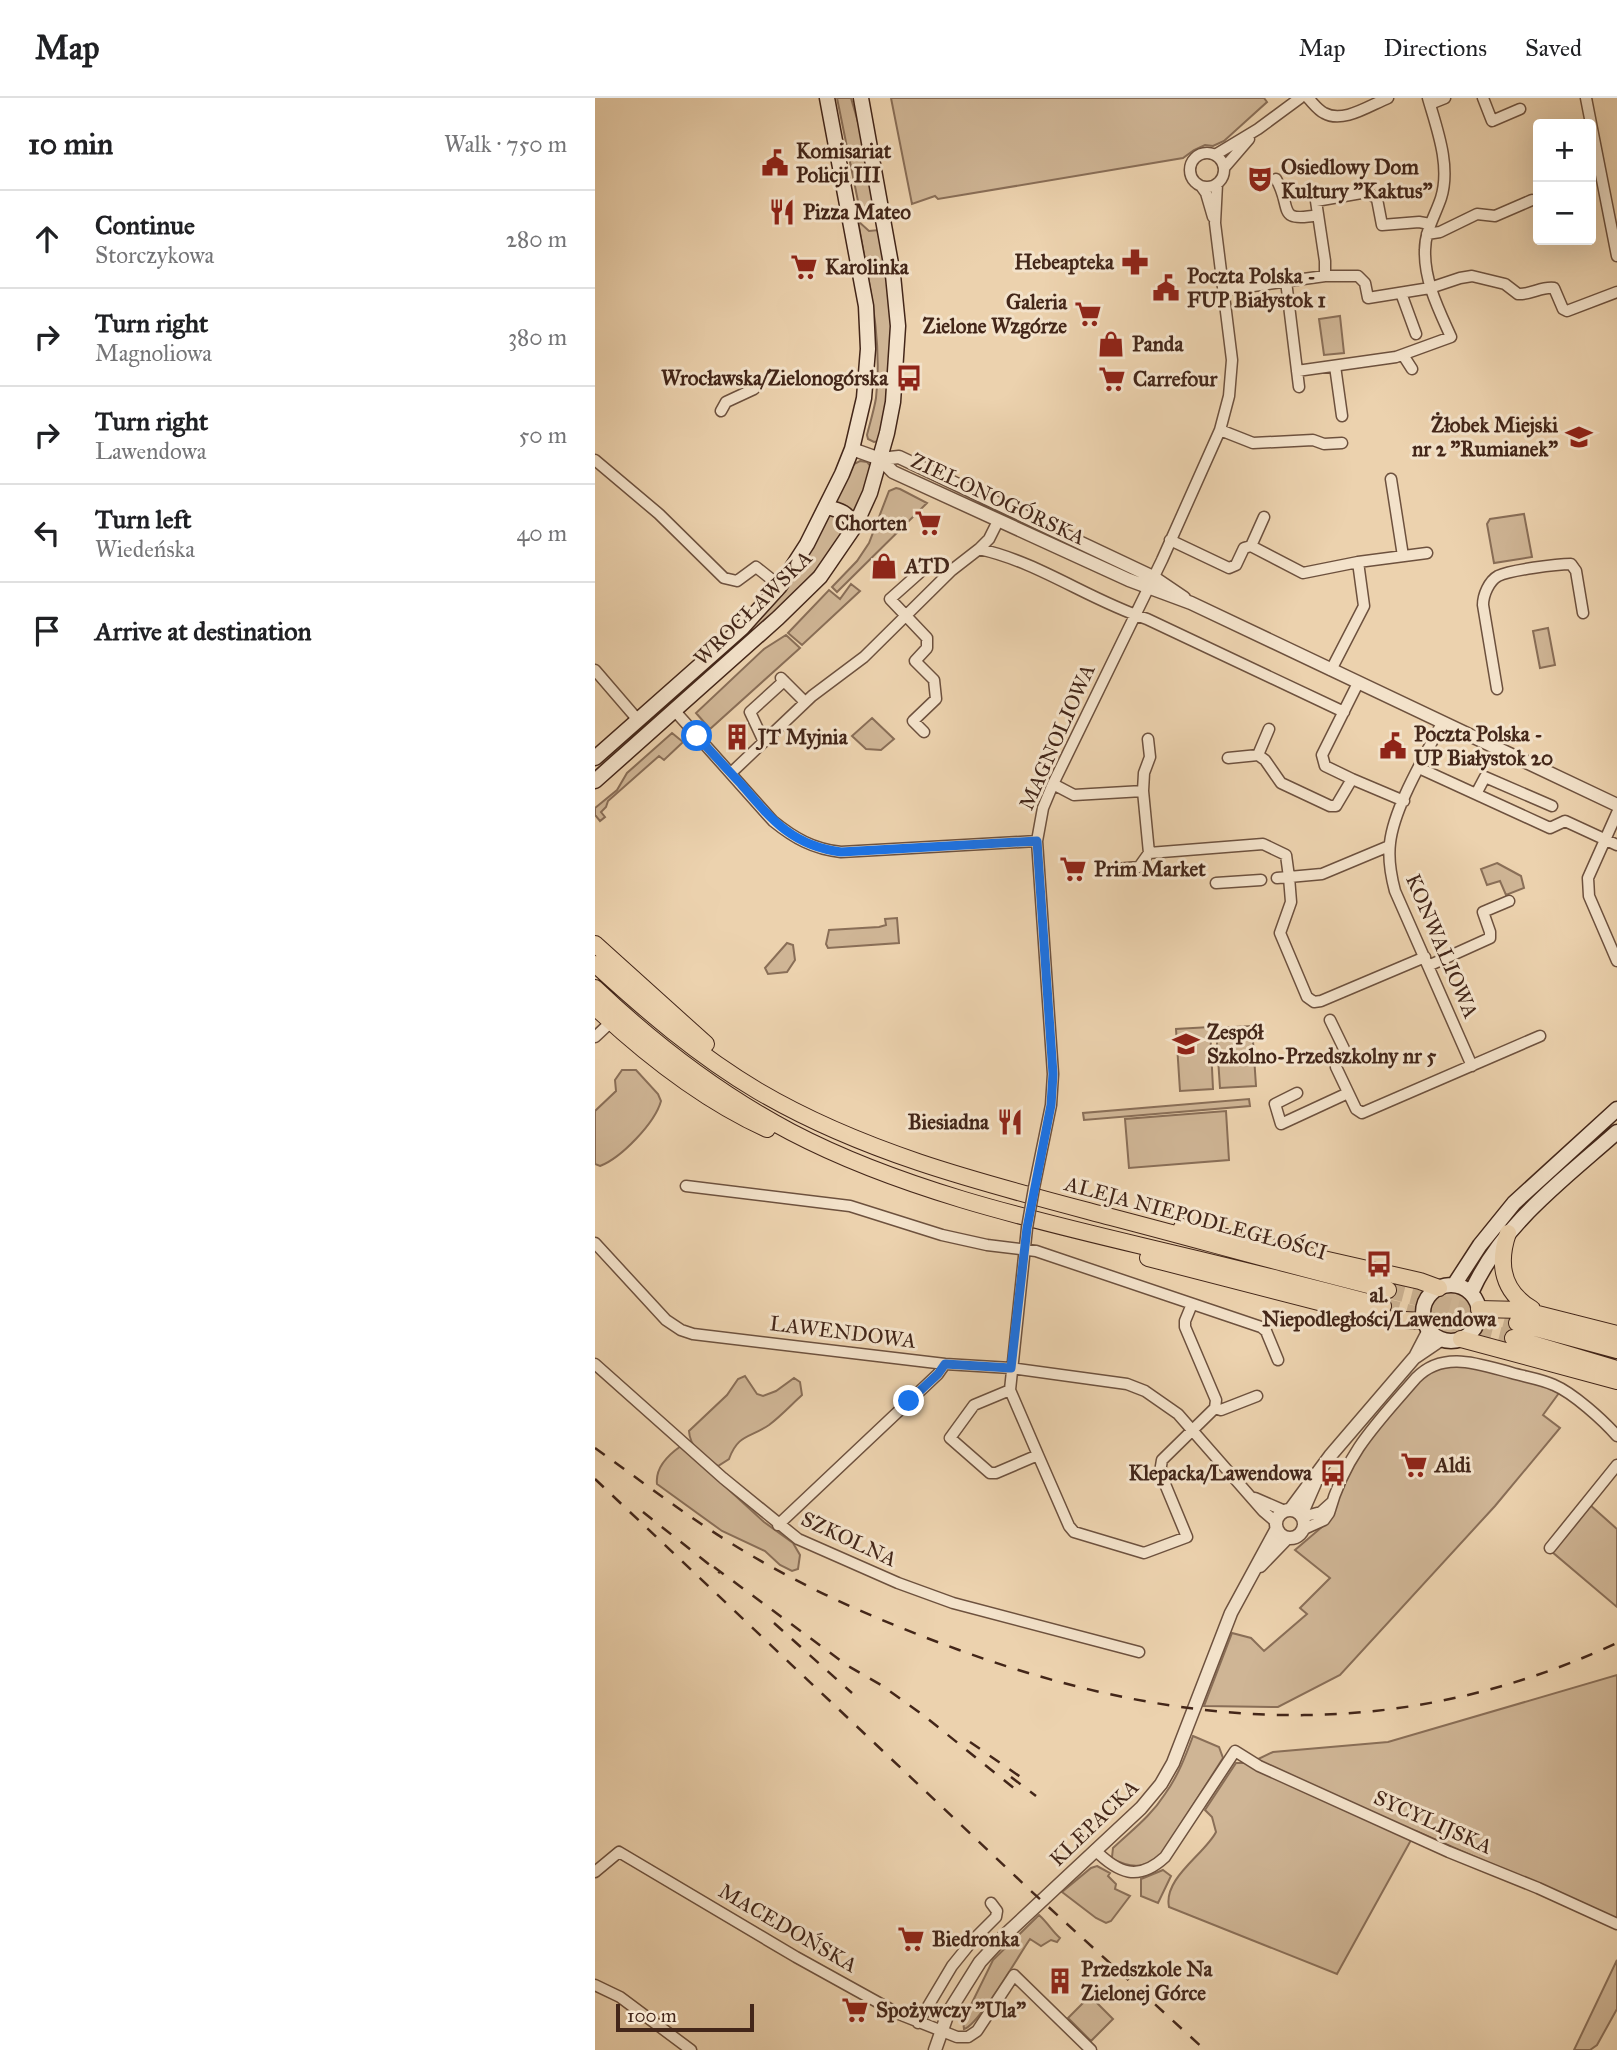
<!DOCTYPE html>
<html lang="en">
<head>
<meta charset="utf-8">
<style>
  body { margin:0; font-family:"IM FELL Great Primer",serif; background:#f6f6f6; color:#202124 }
  .controls { position:absolute; right:21px; top:21px; display:grid; overflow:hidden; border-radius:7px; box-shadow:0 7px 28px #0002 }
  .controls button { width:63px; height:63px; display:grid; place-items:center; padding:0; border:0; border-bottom:2px solid #e0e0e0; background:#fff; color:#202124; font:35px sans-serif }
  .scale { position:absolute; left:21px; bottom:18px; width:138px; box-sizing:border-box; padding-left:7px; border:4px solid #432619; border-top:0; font-size:19px; line-height:24px; white-space:nowrap; color:#432619; -webkit-text-stroke:5px #f3e2ca; paint-order:stroke }
  .stop { position:absolute; width:21px; height:21px; margin:-16px; border:5px solid #1a73e8; border-radius:50%; background:#fff }
  .stop.end { background:#1a73e8; border-color:#fff; box-shadow:0 2px 7px #0008 }
  .list { margin:0; padding:0; list-style:none }
  h2 { display:flex; justify-content:space-between; align-items:center; height:91px; margin:0; padding:0 28px; font-size:30px }
  h2 small { font-size:23px; font-weight:400; color:#757577 }
  .list li { display:grid; grid-template-columns:46px 1fr auto; gap:21px; align-items:center; box-sizing:border-box; height:98px; padding:0 28px; border-top:2px solid #e0e0e0 }
  .list b { display:block; font-size:26px; white-space:nowrap }
  .list p { margin:0; font-size:23px; white-space:nowrap; color:#757577 }
  .list em { font-size:23px; font-style:normal; color:#757577 }
  .icon { flex:none; width:38px; height:38px; fill:none; stroke:currentColor; stroke-width:2; stroke-linecap:round; stroke-linejoin:round }
  .map { position:relative; flex:none; width:1022px; height:1952px; overflow:hidden }
  header { display:flex; align-items:center; gap:42px; box-sizing:border-box; height:98px; padding:0 35px; background:#fff; border-bottom:2px solid #e0e0e0 }
  header strong { font-size:33px }
  nav { display:flex; gap:38px; margin-inline-start:auto; font-size:24px }
  main { display:flex }
  aside { flex:1; background:#fff }
  .map>svg:first-child { display:block }
</style>
</head>
<body>
<header>
<strong>Map</strong>
<nav><a>Map</a><a>Directions</a><a>Saved</a></nav>
</header>
<main>
<aside>
<h2>10 min<small>Walk · 750 m</small></h2>
<ul class="list">
<li><svg class="icon" aria-label="ahead" viewBox="0 0 24 24"><path d="M12 20V5M6 11l6-6 6 6"/></svg><div><b>Continue</b><p>Storczykowa</p></div><em>280 m</em></li>
<li><svg class="icon" aria-label="right" viewBox="0 0 24 24"><path d="M7 20v-9h11M14 6l5 5-5 5"/></svg><div><b>Turn right</b><p>Magnoliowa</p></div><em>380 m</em></li>
<li><svg class="icon" aria-label="right" viewBox="0 0 24 24"><path d="M7 20v-9h11M14 6l5 5-5 5"/></svg><div><b>Turn right</b><p>Lawendowa</p></div><em>50 m</em></li>
<li><svg class="icon" aria-label="left" viewBox="0 0 24 24"><path d="M17 20v-9H6M10 6l-5 5 5 5"/></svg><div><b>Turn left</b><p>Wiedeńska</p></div><em>40 m</em></li>
<li><svg class="icon" aria-label="arrive" viewBox="0 0 24 24"><path d="M6 21V4h12l-3 4 3 4H6"/></svg><div><b>Arrive at destination</b></div></li>
</ul>
</aside>
<div class="map">
<svg width="1022" height="1952" viewBox="0 0 1022 1952">
  <rect width="100%" height="100%" fill="#ecd2ae"/>
  <filter id="stains"><feTurbulence type="fractalNoise" baseFrequency=".00286" numOctaves="4"/><feColorMatrix values="0 0 0 0 .2 0 0 0 0 .09 0 0 0 0 .02 0 0 0 .5 -.17"/></filter>
  <radialGradient id="worn" r=".72"><stop offset=".6" stop-color="#630" stop-opacity="0"/><stop offset="1" stop-color="#630" stop-opacity=".3"/></radialGradient>
  <!-- green -->
  <path fill="#cfb595" stroke="#896e57" stroke-width="2" d="M242,0H256L267,38L282,123L273,121L265,113Z
    M296,0H669L672,4L629,43L618,48L610,47L599,52L588,60L343,101L340,98L317,106Z
    M263,123L274,133L284,132L296,202V296L284,343L279,344L273,341L272,337C275,325 279,312 281,300C288,240 273,182 263,123Z
    M745,218L749,255L729,257L724,221Z
    M265,363L272,364L276,369L261,418L251,408L240,404L259,366Z
    M301,390L305,391L332,405L242,494L237,489L262,463L274,445L294,393Z
    M239,415L249,424C256,457 99,587 68,614L64,609L164,520L233,418Z
    M929,416L937,459L899,465L892,426L895,421Z
    M256,486L265,493L207,547L193,535L234,492L245,501Z
    M953,530L960,567L945,570L938,533Z
    M191,537L205,550L115,631L101,615L169,551Z
    M277,620L299,641L286,652L271,651L257,638Z
    M77,635L88,644L69,662L64,658L13,703L11,709L6,714L10,719L5,723L0,717V710L22,692L32,675Z
    M902,765L926,778L929,790L911,797L905,783L892,787L886,771Z
    M302,820L304,845L233,850L231,846L234,832L284,829L291,827L290,821Z
    M192,845L198,847L200,862L192,874L173,876L170,870Z
    M657,928L661,988L625,990L621,930Z
    M615,929L618,991L585,993L581,931Z
    M27,972H41L63,996L66,1003C60,1025 26,1060 5,1068L0,1066V1013L21,993L20,982Z
    M654,1001L655,1008L489,1022L488,1015Z
    M631,1013L634,1062L534,1070L530,1021Z
    M834 1216a22 22 0 1 1 44 0a22 22 0 1 1-44 0Z
    M861,1266L943,1285L964,1295L948,1317L965,1330L900,1408L745,1577L683,1609L609,1608L637,1535L656,1540L669,1553L712,1516L705,1510L735,1480L700,1452L727,1429L762,1356L830,1275Z
    M150,1278L162,1296L168,1298L181,1293L199,1280L205,1284L207,1297C196,1307 186,1318 174,1327C155,1340 143,1336 134,1361L123,1368C110,1359 95,1351 94,1333L132,1297L143,1281Z
    M86,1348L169,1424L198,1445L205,1457L203,1471L197,1473L185,1467L170,1453L127,1433L62,1386C60,1369 73,1357 86,1348Z
    M994,1406L1022,1431V1509L956,1453Z
    M1022,1577V1821L821,1733L742,1876L574,1809C568,1780 610,1756 621,1734L617,1719L610,1712L641,1665H655L678,1654L793,1644Z
    M598,1638L624,1649L628,1660L567,1756C549,1772 535,1770 515,1760L517,1759L518,1750C537,1732 556,1718 570,1696C583,1678 591,1657 598,1638Z
    M502,1768L515,1775L513,1778L521,1786L520,1791L535,1798L516,1823L511,1825L501,1820L467,1794L496,1770Z
    M568,1772L576,1778L563,1805L546,1798V1781Z
    M444,1817C453,1825 457,1833 465,1840L462,1844L456,1842L446,1848L435,1841C424,1857 383,1928 369,1931L368,1923L398,1862Z
    M1022,1862V1911L1002,1947L995,1952H979Z
    M495,1898L518,1921L496,1943L473,1920Z"/>
  <g fill="none" stroke-linecap="round" stroke-linejoin="round">
    <!-- primary-tunnel -->
    <path stroke="#cab090" stroke-width="16" stroke-dasharray="16 8" stroke-linecap="butt" d="M793,1192L922,1225
      M788,1208L918,1240"/>
    <!-- minor casing -->
    <g stroke="#6d513e" stroke-width="13">
      <path id="minor" d="M713,0C718,5 723,12 729,15C748,26 775,7 793,0
        M888,0L897,23L925,11
        M991,0L1022,158
        M835,6L850,0
        M595 72a17 17 0 1 1 34 0a17 17 0 1 1-34 0Z
        M620,57L663,31L705,0
        M629,70L654,41
        M681,81C698,110 680,125 723,117
        M606,88L611,95L618,119
        M832,136L845,134L882,116L900,118L937,102
        M730,178V163L721,103L772,94L782,101L787,127L824,124L835,126
        M691,183L704,289
        M629,192L730,178H763L770,185L773,200L835,190L865,180L877,178L910,186L923,196C936,197 947,188 959,190L968,211L972,213L1022,194
        M806,195L821,236
        M808,257L817,271
        M740,268L747,318
        M702,273L801,259L856,239C844,212 829,183 830,152C830,133 840,118 846,100C856,68 842,31 833,0
        M126,313L131,304L159,291
        M625,332L658,345L718,342L729,346L747,345
        M0,362L64,416L129,480L142,483L161,469L185,488
        M796,381L808,458
        M575,442L634,470L641,467L649,450L656,448L708,475L763,464
        M656,448L669,419
        M384,451L394,441L403,423
        M0,572L43,622
        M736,572L769,508L763,464L832,455
        M186,580L210,604
        M902,591L888,507C888,497 894,483 903,478C915,472 962,466 976,466L981,473L988,515
        M79,612L178,723C199,740 218,751 246,754L442,743
        M847,625C830,658 799,709 795,745C793,761 796,778 800,793L877,968
        M329,634L318,623L341,601L339,582L320,563L332,550V540L295,501L331,469L342,466L357,472
        M169,644L155,614L189,583
        M663,657L670,662L686,685L735,708H741L757,681L730,668L727,657L763,585
        M633,660L663,657L674,631
        M824,670L955,730L970,723L1022,747
        M136,675L217,598L269,559L357,472L384,451C444,464 494,502 552,521L749,614
        M757,681L809,703
        M458,686L479,697L548,693L549,675L555,659L553,641
        M548,693L554,755
        M881,696L890,679L957,708
        M1022,715L993,780L994,798L1022,863
        M794,748L727,776L694,779L696,804L685,835L712,899L719,904L726,903L830,859
        M509,772L544,769L554,755L668,746L691,757L694,779L682,780
        M621,785L666,782
        M833,868L895,840V834L888,814L914,803
        M735,922L751,955L742,960L741,969L761,1011L767,1015L945,938
        M0,939L16,924
        M702,995L680,1006L686,1026L753,995
        M91,1088L255,1108L347,1137L392,1147L441,1153L666,1229L671,1233L683,1262
        M439,1090L456,1007L458,976L442,743L448,710L458,686L567,462L625,332L634,298L637,262L620,125L622,86
        M432,1130L415,1292L443,1357
        M0,1145L71,1222L86,1232L98,1236L350,1266L416,1270L532,1286L550,1293L583,1316L668,1413L681,1424
        M0,1266L128,1380L203,1441L303,1485L358,1505L544,1554
        M415,1292L379,1307L355,1340L395,1375H401L443,1357L474,1428L479,1434L549,1455L592,1439L565,1374L567,1362L620,1310L621,1302L590,1229V1223L597,1206
        M620,1310L626,1312L662,1298
        M660,1400L690,1413
        M707,1419L726,1414L736,1405
        M183,1427L343,1276L350,1266
        M709,1431L729,1422L734,1415C750,1356 782,1325 821,1280C848,1252 884,1266 917,1275C931,1279 946,1281 959,1287C978,1295 1008,1322 1022,1338
        M955,1450L1022,1367
        M500,1752C523,1775 543,1784 570,1759L640,1653L664,1668L854,1754L943,1790L1022,1826
        M0,1774L24,1754L201,1859L304,1916L362,1939H373L382,1933L419,1877L496,1952
        M0,1887L25,1899L96,1952
        M323,1925L357,1868L378,1842L401,1819L402,1813L396,1805"/>
    </g>
    <!-- tertiary casing -->
    <g stroke="#6d513e" stroke-width="15">
      <path id="tertiary" d="M257,351L285,361L304,359L558,479L589,500
        M285,361L298,374L534,482L596,505L1022,707
        M820,1259L834,1232
        M681 1426a14 14 0 1 1 28 0a14 14 0 1 1-28 0Z
        M695,1412L735,1358L819,1260L847,1241
        M706,1417L720,1385
        M665,1468L691,1441
        M340,1952L353,1915L385,1864L409,1838L546,1710L566,1686L578,1665L636,1515L681,1432"/>
    </g>
    <!-- secondary casing -->
    <g stroke="#432619" stroke-width="17">
      <path id="secondary" d="M231,409C246,412 252,415 260,428
        M0,660L147,530L185,488L212,446L247,376L257,351L269,300L273,251L271,208L232,0
        M0,683L183,520L225,479L260,428L275,395L292,335L298,304L303,228L298,177L266,0
        M859,1187L885,1147L919,1105L1022,1011
        M828 1215a28 28 0 1 1 56 0a28 28 0 1 1-56 0Z
        M876,1195C906,1127 968,1082 1022,1034"/>
    </g>
    <!-- primary casing -->
    <g stroke="#432619" stroke-width="18">
      <path id="primary" d="M0,846L111,946
        M0,866C50,912 104,958 163,993C272,1057 395,1087 516,1119C608,1143 700,1169 793,1192
        M0,890C59,946 124,996 196,1034C303,1090 429,1120 547,1148C628,1167 708,1187 788,1208
        M0,909C51,957 108,1002 172,1031
        M587,1129L825,1183L844,1190
        M913,1135C902,1167 908,1194 937,1211
        M553,1160L790,1221L829,1223
        M884,1211L927,1212L1022,1236
        M922,1225L1022,1252
        M918,1240L1022,1271
        M866,1241L1022,1283"/>
    </g>
    <!-- minor -->
    <use href="#minor" stroke="#f3e2ca" stroke-width="10"/>
    <!-- tertiary -->
    <use href="#tertiary" stroke="#f3e2ca" stroke-width="12"/>
    <!-- secondary -->
    <use href="#secondary" stroke="#f3e2ca" stroke-width="14"/>
    <!-- primary -->
    <use href="#primary" stroke="#ecd2ae" stroke-width="16"/>
    <!-- rail -->
    <path stroke="#432619" stroke-width="2.5" stroke-dasharray="12 12" stroke-linecap="butt" d="M0,1350C52,1387 103,1427 159,1459C224,1497 293,1526 364,1552C588,1633 801,1647 1022,1545
      M0,1381L436,1793L610,1952
      M48,1414L125,1475
      M119,1469L253,1568L286,1587L328,1617L420,1691
      M179,1525L257,1595
      M375,1644L427,1680
      M416,1679L441,1698"/>
    <!-- minor-bridge casing -->
    <g stroke="#6d513e" stroke-width="13" stroke-linecap="butt">
      <path id="minor-bridge" d="M432,1130L439,1090"/>
    </g>
    <!-- minor-bridge -->
    <use href="#minor-bridge" stroke="#f3e2ca" stroke-width="10"/>
  </g>
  <g fill="none" stroke-linecap="round" stroke-linejoin="round">
    <!-- route -->
    <path stroke="#1a73e8" stroke-width="9" d="M102,638C116,654 131,670 146,686C176,721 197,748 246,754L442,743L458,976L456,1007L432,1130L416,1270L350,1266L343,1276L314,1303"/>
  </g>
  <!-- icons -->
  <defs>
    <g id="civic-bare" transform="scale(2.1)"><path d="M-.6-6.5H3V-4.5H.6V-3L4-1V1h2V6H-6V1h2V-1L-.6-3ZM-1.2 2.5V6h2.4V2.5Z" fill="#8f2418" stroke="#f3e2ca" stroke-width="2.5" paint-order="stroke"/></g>
    <g id="theatre-bare" transform="scale(2.1)"><path d="M-5-5.5Q0-4 5-5.5V0Q5 5 0 6Q-5 5-5 0ZM-3.3-2.5H-1v1.5H-3.3ZM1-2.5H3.3v1.5H1ZM-2.8 1Q0 5.5 2.8 1Z" fill="#8f2418" stroke="#f3e2ca" stroke-width="2.5" paint-order="stroke"/></g>
    <g id="restaurant-bare" transform="scale(2.1)"><path d="M-5-6h1v4h1v-4h1v4h1v-4h1v5L-1.5 .5V6h-2V.5L-5-1ZM5-6V6H3V1.5H1.5Q1.5-4 5-6Z" fill="#8f2418" stroke="#f3e2ca" stroke-width="2.5" paint-order="stroke"/></g>
    <g id="pharmacy-bare" transform="scale(2.1)"><path d="M-2-6h4v4h4v4h-4v4h-4v-4h-4v-4h4Z" fill="#8f2418" stroke="#f3e2ca" stroke-width="2.5" paint-order="stroke"/></g>
    <g id="supermarket-bare" transform="scale(2.1)"><path d="M-6-5.5h2.5l.6 2H6L4.5 2H-2.5L-4.4-4H-6ZM-1.5 3.2a1.3 1.3 0 1 0 .1 0ZM3 3.2a1.3 1.3 0 1 0 .1 0Z" fill="#8f2418" stroke="#f3e2ca" stroke-width="2.5" paint-order="stroke"/></g>
    <g id="shop-bare" transform="scale(2.1)"><path d="M-5-2.5h2.3a2.7 3.5 0 0 1 5.4 0H5L5.5 6h-11ZM-1.5-2.5h3a1.5 2.3 0 0 0-3 0Z" fill="#8f2418" stroke="#f3e2ca" stroke-width="2.5" paint-order="stroke"/></g>
    <g id="bus-bare" transform="scale(2.1)"><path d="M-5-6H5V4H4V6H2V4H-2V6H-4V4H-5ZM-3.5-4V0h7V-4ZM-3.5 1.2v1.5H-2V1.2ZM2 1.2v1.5H3.5V1.2Z" fill="#8f2418" stroke="#f3e2ca" stroke-width="2.5" paint-order="stroke"/></g>
    <g id="school-bare" transform="scale(2.1)"><path d="M0-5L7-2L0 1L-7-2ZM-4 1L0 2.5L4 1V4Q0 6-4 4Z" fill="#8f2418" stroke="#f3e2ca" stroke-width="2.5" paint-order="stroke"/></g>
    <g id="building-bare" transform="scale(2.1)"><path d="M-4-6H4V6H1V3H-1V6H-4ZM-2.5-4.3h1.7v1.8h-1.7ZM.8-4.3h1.7v1.8H.8ZM-2.5-1h1.7V.8h-1.7ZM.8-1h1.7V.8H.8Z" fill="#8f2418" stroke="#f3e2ca" stroke-width="2.5" paint-order="stroke"/></g>
  </defs>
  <g fill-rule="evenodd">
    <use href="#civic-bare" x="180" y="65"/>
    <use href="#theatre-bare" x="665" y="81"/>
    <use href="#restaurant-bare" x="187" y="114"/>
    <use href="#pharmacy-bare" x="540" y="164"/>
    <use href="#supermarket-bare" x="209" y="169"/>
    <use href="#civic-bare" x="571" y="190"/>
    <use href="#supermarket-bare" x="493" y="216"/>
    <use href="#shop-bare" x="516" y="246"/>
    <use href="#bus-bare" x="314" y="280"/>
    <use href="#supermarket-bare" x="517" y="281"/>
    <use href="#school-bare" x="984" y="339"/>
    <use href="#supermarket-bare" x="333" y="425"/>
    <use href="#shop-bare" x="289" y="468"/>
    <use href="#building-bare" x="142" y="639"/>
    <use href="#civic-bare" x="798" y="648"/>
    <use href="#supermarket-bare" x="478" y="771"/>
    <use href="#school-bare" x="591" y="946"/>
    <use href="#restaurant-bare" x="415" y="1024"/>
    <use href="#bus-bare" x="784" y="1166"/>
    <use href="#supermarket-bare" x="819" y="1367"/>
    <use href="#bus-bare" x="738" y="1375"/>
    <use href="#supermarket-bare" x="316" y="1841"/>
    <use href="#building-bare" x="465" y="1883"/>
    <use href="#supermarket-bare" x="260" y="1912"/>
  </g>
  <g text-anchor="middle" dominant-baseline="central" stroke-width="6" stroke-linejoin="round" paint-order="stroke">
    <!-- poi labels -->
    <g font-size="21" font-weight="bold" fill="#432619" stroke="#f3e2ca" text-anchor="start">
      <text x="201" y="53">Komisariat<tspan x="201" dy="24">Policji III</tspan></text>
      <text x="686" y="69">Osiedlowy Dom<tspan x="686" dy="24">Kultury "Kaktus"</tspan></text>
      <text x="208" y="114">Pizza Mateo</text>
      <text x="519" y="164" text-anchor="end">Hebeapteka</text>
      <text x="230" y="169">Karolinka</text>
      <text x="592" y="178">Poczta Polska -<tspan x="592" dy="24">FUP Białystok 1</tspan></text>
      <text x="472" y="204" text-anchor="end">Galeria<tspan x="472" dy="24">Zielone Wzgórze</tspan></text>
      <text x="537" y="246">Panda</text>
      <text x="293" y="280" text-anchor="end">Wrocławska/Zielonogórska</text>
      <text x="538" y="281">Carrefour</text>
      <text x="963" y="327" text-anchor="end">Żłobek Miejski<tspan x="963" dy="24">nr 2 "Rumianek"</tspan></text>
      <text x="312" y="425" text-anchor="end">Chorten</text>
      <text x="310" y="468">ATD</text>
      <text x="819" y="636">Poczta Polska -<tspan x="819" dy="24">UP Białystok 20</tspan></text>
      <text x="163" y="639">JT Myjnia</text>
      <text x="499" y="771">Prim Market</text>
      <text x="612" y="934">Zespół<tspan x="612" dy="24">Szkolno-Przedszkolny nr 5</tspan></text>
      <text x="394" y="1024" text-anchor="end">Biesiadna</text>
      <text x="784" y="1197" text-anchor="middle">al.<tspan x="784" dy="24">Niepodległości/Lawendowa</tspan></text>
      <text x="840" y="1367">Aldi</text>
      <text x="717" y="1375" text-anchor="end">Klepacka/Lawendowa</text>
      <text x="337" y="1841">Biedronka</text>
      <text x="486" y="1871">Przedszkole Na<tspan x="486" dy="24">Zielonej Górce</tspan></text>
      <text x="281" y="1912">Spożywczy "Ula"</text>
    </g>
    <!-- street labels -->
    <g font-size="21" fill="#432619" stroke="#f3e2ca">
      <text transform="translate(403 401) rotate(25)">ZIELONOGÓRSKA</text>
      <text transform="translate(158 510) rotate(-44)">WROCŁAWSKA</text>
      <text transform="translate(462 639) rotate(-66)">MAGNOLIOWA</text>
      <text transform="translate(847 848) rotate(67)">KONWALIOWA</text>
      <text transform="translate(601 1120) rotate(15)">ALEJA NIEPODLEGŁOŚCI</text>
      <text transform="translate(248 1234) rotate(7)">LAWENDOWA</text>
      <text transform="translate(254 1441) rotate(25)">SZKOLNA</text>
      <text transform="translate(838 1724) rotate(24)">SYCYLIJSKA</text>
      <text transform="translate(499 1725) rotate(-44)">KLEPACKA</text>
      <text transform="translate(193 1830) rotate(30)">MACEDOŃSKA</text>
    </g>
  </g>
  <rect width="100%" height="100%" filter="url(#stains)"/>
  <rect width="100%" height="100%" fill="url(#worn)"/>
</svg>
<div class="controls">
<button>+</button>
<button>−</button>
</div>
<div class="scale">100 m</div>
<div class="stop" style="left:102px;top:638px"></div>
<div class="stop end" style="left:314px;top:1303px"></div>
</div>
</main>
</body>
</html>
